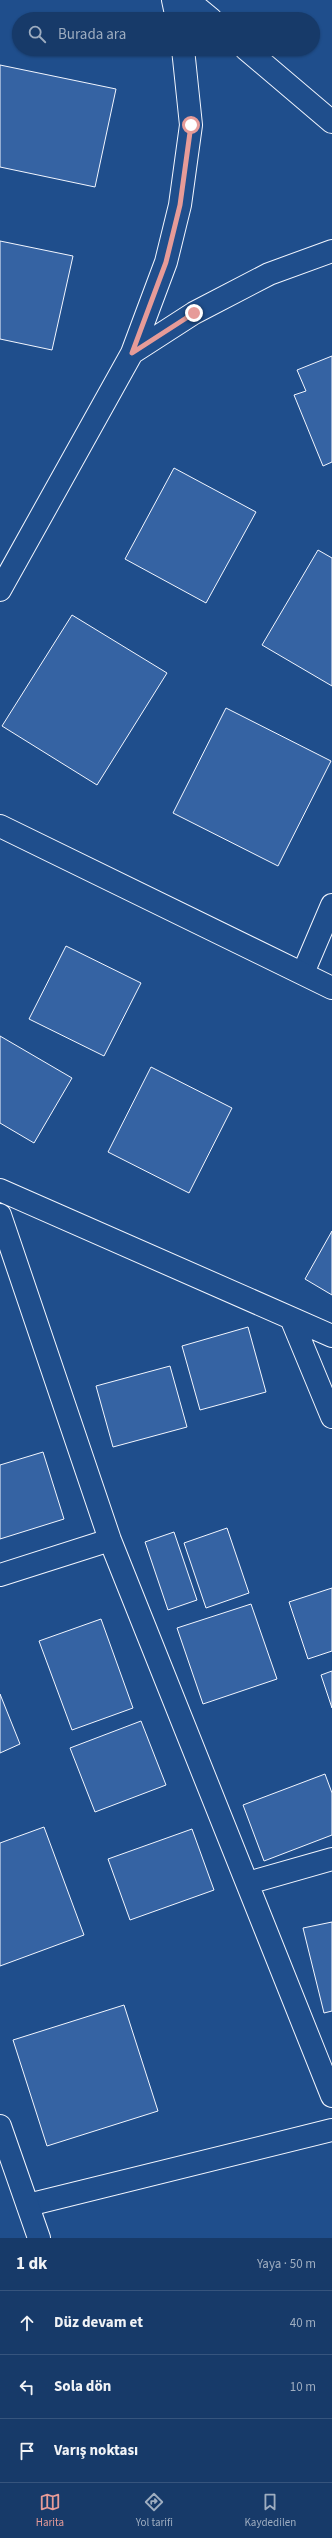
<!DOCTYPE html>
<html lang="tr">
<head>
<meta charset="utf-8">
<style>
  body { margin:0; font-family:"Source Sans 3",sans-serif; background:#20416f; color:#f1f3f6 }
  .stop { position:absolute; width:12px; height:12px; margin:-9px; border:3px solid #e69b98; border-radius:50%; background:#fff }
  .stop.end { background:#e69b98; border-color:#fff; box-shadow:0 1px 4px #0008 }
  .list { margin:0; padding:0; list-style:none }
  h2 { display:flex; justify-content:space-between; align-items:center; height:52px; margin:0; padding:0 16px; font-size:17px }
  h2 small { font-size:13px; font-weight:400; color:#9eadc0 }
  .list li { display:grid; grid-template-columns:26px 1fr auto; gap:12px; align-items:center; box-sizing:border-box; height:64px; padding:0 16px; border-top:1px solid #36547d }
  .list b { display:block; font-size:15px; white-space:nowrap }
  .list em { font-size:13px; font-style:normal; color:#9eadc0 }
  .icon { flex:none; width:22px; height:22px; fill:none; stroke:currentColor; stroke-width:2; stroke-linecap:round; stroke-linejoin:round }
  .map { position:relative; flex:none; width:332px; height:2238px; overflow:hidden }
  .search { position:absolute; background:#173a69; box-shadow:0 1px 3px #0004; left:12px; right:12px; top:12px; height:44px; display:flex; align-items:center; gap:10px; box-sizing:border-box; padding:0 14px; border-radius:22px; color:#9eadc0; font-size:15px }
  .sheet { height:244px; background:#173a69 }
  nav { display:flex; justify-content:space-around; align-items:center; box-sizing:border-box; height:56px; border-top:1px solid #36547d; background:#173a69; font-size:11px; color:#9eadc0 }
  nav a { display:grid; justify-items:center; gap:2px }
  nav .on { color:#e69b98 }
  .map>svg:first-child { display:block }
</style>
</head>
<body>
<div class="map">
<svg width="332" height="2238" viewBox="0 0 332 2238">
  <rect width="100%" height="100%" fill="#1f4e8c"/>
  <!-- building -->
  <path fill="#3563a3" stroke="#f2f6ff" d="M0,65L116,89L95,187L0,167Z
    M0,241L73,256L52,350L0,339Z
    M332,356V462L323,466L294,395L306,391L297,370Z
    M174,468L256,512L206,603L125,559Z
    M318,550L332,558V686L262,645Z
    M72,615L167,673L97,785L2,726Z
    M226,708L331,761L278,866L173,813Z
    M66,946L141,983L104,1056L29,1019Z
    M0,1036L72,1078L34,1143L0,1123Z
    M151,1067L232,1108L189,1193L108,1152Z
    M332,1231V1295L305,1279Z
    M248,1327L266,1392L200,1410L182,1346Z
    M170,1366L187,1427L113,1447L96,1386Z
    M43,1452L64,1519L0,1539V1465Z
    M227,1528L249,1593L206,1608L184,1543Z
    M174,1532L197,1600L168,1610L145,1542Z
    M332,1588V1651L308,1659L289,1602Z
    M251,1604L277,1679L203,1704L177,1628Z
    M101,1619L133,1708L72,1730L39,1641Z
    M332,1671V1708L321,1675Z
    M0,1694L20,1744L0,1753Z
    M141,1721L166,1785L95,1812L70,1748Z
    M325,1774L332,1793V1835L264,1861L243,1805Z
    M44,1827L84,1935L0,1966V1843Z
    M192,1829L214,1890L130,1920L108,1859Z
    M332,1922V2011L324,2013L303,1928Z
    M124,2005L158,2111L47,2146L13,2040Z"/>
  <g fill="none" stroke-linecap="round" stroke-linejoin="round">
    <!-- minor casing -->
    <g stroke="#f2f6ff" stroke-width="24">
      <path id="minor" d="M173,0L177,19
        M188,0L211,19
        M246,49L332,122
        M132,353L194,313L269,274L332,251
        M0,590L132,353L166,262L180,205L191,125L183,49
        M303,973L332,905
        M0,1190L332,1336
        M0,1215L110,1540L332,2096
        M291,1318L332,1417
        M0,1575L110,1540
        M248,1883L332,1859
        M28,2205L332,2130"/>
    </g>
    <!-- tertiary casing -->
    <g stroke="#f2f6ff" stroke-width="24">
      <path id="tertiary" d="M0,826L332,988
        M0,2126L39,2238"/>
    </g>
    <!-- minor -->
    <use href="#minor" stroke="#1f4e8c" stroke-width="22"/>
    <!-- tertiary -->
    <use href="#tertiary" stroke="#1f4e8c" stroke-width="22"/>
  </g>
  <g fill="none" stroke-linecap="round" stroke-linejoin="round">
    <!-- route -->
    <path stroke="#e69b98" stroke-width="5" d="M191,125L180,205L166,262L132,353L194,313"/>
  </g>
</svg>
<div class="stop" style="left:191px;top:125px"></div>
<div class="stop end" style="left:194px;top:313px"></div>
<div class="search"><svg class="icon" aria-label="search" viewBox="0 0 24 24"><circle cx="10" cy="10" r="6"/><path d="M15 15l6 6"/></svg>Burada ara</div>
</div>
<section class="sheet">
<h2>1 dk<small>Yaya · 50 m</small></h2>
<ul class="list">
<li><svg class="icon" aria-label="ahead" viewBox="0 0 24 24"><path d="M12 20V5M6 11l6-6 6 6"/></svg><div><b>Düz devam et</b></div><em>40 m</em></li>
<li><svg class="icon" aria-label="left" viewBox="0 0 24 24"><path d="M17 20v-9H6M10 6l-5 5 5 5"/></svg><div><b>Sola dön</b></div><em>10 m</em></li>
<li><svg class="icon" aria-label="arrive" viewBox="0 0 24 24"><path d="M6 21V4h12l-3 4 3 4H6"/></svg><div><b>Varış noktası</b></div></li>
</ul>
</section>
<nav>
<a class="on"><svg class="icon" aria-label="map" viewBox="0 0 24 24"><path d="M3 6l6-2 6 2 6-2v14l-6 2-6-2-6 2zM9 4v14M15 6v14"/></svg>Harita</a>
<a><svg class="icon" aria-label="directions" viewBox="0 0 24 24"><path d="M12 3l9 9-9 9-9-9zM9 14v-3h6M13 9l2 2-2 2"/></svg>Yol tarifi</a>
<a><svg class="icon" aria-label="saved" viewBox="0 0 24 24"><path d="M7 4h10v16l-5-4-5 4z"/></svg>Kaydedilen</a>
</nav>
</body>
</html>
